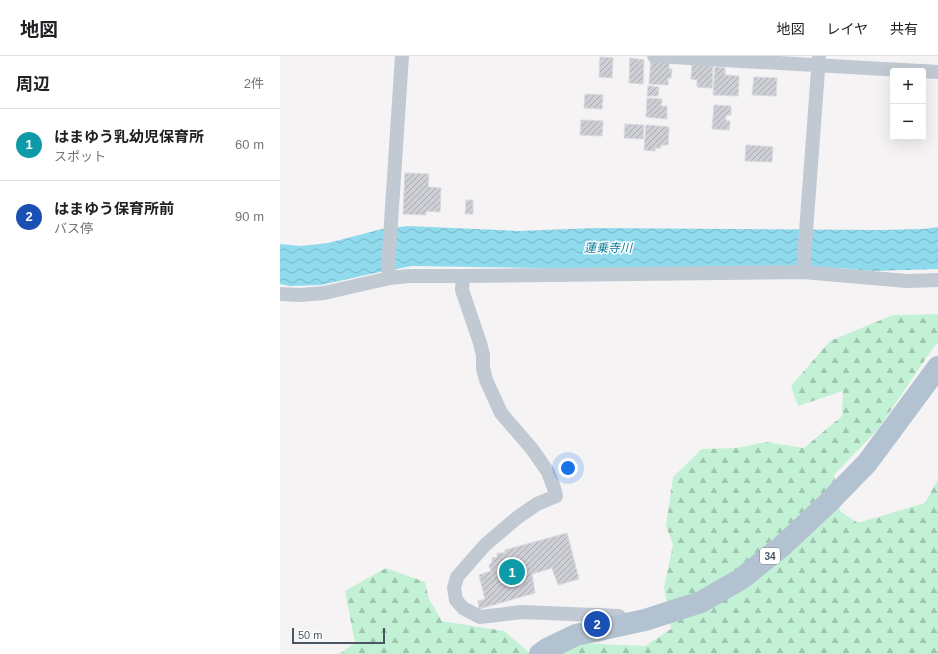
<!DOCTYPE html>
<html lang="ja">
<head>
<meta charset="utf-8">
<style>
  body { margin:0; font-family:Helvetica,"Noto Sans JP",sans-serif; background:#f2f2f2; color:#202124 }
  .controls { position:absolute; right:12px; top:12px; display:grid; overflow:hidden; border-radius:4px; box-shadow:0 4px 16px #0002 }
  .controls button { width:36px; height:36px; display:grid; place-items:center; padding:0; border:0; border-bottom:1px solid #e0e0e0; background:#fff; color:#202124; font:20px sans-serif }
  .scale { position:absolute; left:12px; bottom:10px; width:93px; box-sizing:border-box; padding-left:4px; border:2px solid #4a5661; border-top:0; font-size:11px; line-height:14px; white-space:nowrap; color:#4a5661; -webkit-text-stroke:3px #fff; paint-order:stroke }
  .you { position:absolute; left:288px; top:412px; width:14px; height:14px; margin:-10px; border:3px solid #fff; border-radius:50%; background:#1a73e8; box-shadow:0 0 0 6px #1a73e833 }
  .badge { display:grid; place-items:center; width:26px; height:26px; border-radius:50%; background:#111827; color:#fff; font-size:13px; font-weight:700 }
  .pin { position:absolute; translate:-50% -50%; border:2px solid #fff; box-shadow:0 1px 4px #0006 }
  .list { margin:0; padding:0; list-style:none }
  h2 { display:flex; justify-content:space-between; align-items:center; height:52px; margin:0; padding:0 16px; font-size:17px }
  h2 small { font-size:13px; font-weight:400; color:#757577 }
  .list li { display:grid; grid-template-columns:26px 1fr auto; gap:12px; align-items:center; box-sizing:border-box; height:72px; padding:0 16px; border-top:1px solid #e0e0e0 }
  .list b { display:block; font-size:15px; white-space:nowrap }
  .list p { margin:0; font-size:13px; white-space:nowrap; color:#757577 }
  .list em { font-size:13px; font-style:normal; color:#757577 }
  .map { position:relative; flex:none; width:658px; height:598px; overflow:hidden }
  header { display:flex; align-items:center; gap:24px; box-sizing:border-box; height:56px; padding:0 20px; background:#fff; border-bottom:1px solid #e0e0e0 }
  header strong { font-size:19px }
  nav { display:flex; gap:22px; margin-inline-start:auto; font-size:14px }
  main { display:flex }
  aside { flex:1; background:#fff }
  .map>svg:first-child { display:block }
</style>
</head>
<body>
<header>
<strong>地図</strong>
<nav><a>地図</a><a>レイヤ</a><a>共有</a></nav>
</header>
<main>
<aside>
<h2>周辺<small>2件</small></h2>
<ul class="list">
<li><span class="badge" style="background:#0f9aa8">1</span><div><b>はまゆう乳幼児保育所</b><p>スポット</p></div><em>60 m</em></li>
<li><span class="badge" style="background:#1a4fb4">2</span><div><b>はまゆう保育所前</b><p>バス停</p></div><em>90 m</em></li>
</ul>
</aside>
<div class="map">
<svg width="658" height="598" viewBox="0 0 658 598">
  <defs>
    <pattern id="forest-firs" width="22" height="20" patternUnits="userSpaceOnUse"><rect width="22" height="20" fill="#c3f1d5"/><path d="M5 1l3.5 6h-7zM16 11l3.5 6h-7z" fill="#a0c6b0"/></pattern>
    <pattern id="water-waves" width="16" height="10" patternUnits="userSpaceOnUse"><rect width="16" height="10" fill="#90daee"/><path d="M0 5q4-4 8 0t8 0" fill="none" stroke="#78b4c4"/></pattern>
    <pattern id="building-hatch" width="6" height="6" patternUnits="userSpaceOnUse"><rect width="6" height="6" fill="#cdcfd5"/><path d="M-1 1l2-2M0 6l6-6M5 7l2-2" fill="none" stroke="#a8abb0"/></pattern>
  </defs>
  <rect width="100%" height="100%" fill="#f5f3f3"/>
  <!-- forest -->
  <path fill="url(#forest-firs)" d="M658,258V287L653,292L598,373L554,419L560,455L578,467L645,447L658,423V598H281L299,587L365,590L391,573L384,531L393,489L386,470L393,421L422,393L456,392L486,386L524,392L562,360L563,335L518,350L511,330L550,285L613,259Z
    M106,512L145,526L149,543L162,565L224,575L251,598H59L75,587L65,535Z"/>
  <!-- water -->
  <path fill="url(#water-waves)" d="M128,170L239,175L316,172L600,174L643,173L658,171V213L593,215L559,212L314,213L132,210L95,217L41,229L10,230L0,228V188L21,190L48,187L102,173Z"/>
  <!-- building -->
  <path fill="url(#building-hatch)" stroke="#d7d9de" d="M320,1L333,2L332,22L319,21Z
    M350,2L364,4L363,28L349,27Z
    M371,4L389,5V13H392L391,22H388V29L369,28Z
    M412,7L433,8L432,32L417,31V24L411,23Z
    M435,11L445,12V19L459,20L458,40L433,39Z
    M474,21L497,22L496,40L472,39Z
    M368,30L379,31L378,40H367Z
    M305,38L323,39L322,53L304,52Z
    M367,42L382,43L381,50H387V63L366,61Z
    M434,49L451,50V59H446V65H450L449,74L432,73Z
    M301,64L323,65L322,80L300,79Z
    M345,68L364,69L363,83L344,82Z
    M366,69L389,71L388,89H381V92H375V95L364,94Z
    M466,89L493,91L492,106L465,105Z
    M125,117L149,118L148,131L161,132L160,156L146,155V159L123,158Z
    M186,144H193V158H185Z
    M287,477L299,523L278,529L272,512L252,518L255,537L199,553L198,545L205,543L199,519L211,515L209,509L212,507V502L217,501V497H225V494Z"/>
  <g fill="none" stroke-linecap="round" stroke-linejoin="round">
    <!-- street -->
    <path stroke="#c1cad2" stroke-width="14" d="M374,0L640,15
      M643,15L658,16
      M523,216L539,1
      M183,220L182,234L200,287L203,299V312L206,324L221,357L252,393L268,416L274,432L276,440L257,448L238,461L205,489L177,521L174,532L176,544L183,552L200,561L242,556L339,560L346,568
      M110,222L108,212L122,0
      M0,238L20,239L44,237L110,222L129,220H183L523,216L627,225L658,224"/>
    <!-- primary -->
    <path stroke="#b3c2d1" stroke-width="22" d="M260,598L267,593L296,579L365,564L421,546L461,523L501,491L547,448L587,407L658,311"/>
  </g>
  <g text-anchor="middle" dominant-baseline="central" stroke-width="3" stroke-linejoin="round" paint-order="stroke">
    <!-- shield labels -->
    <rect fill="#fff" stroke="#808990" stroke-width="1" x="480" y="492" width="20" height="16" rx="3"/>
    <g font-size="10" font-weight="bold" fill="#4a5661">
      <text x="490" y="500">34</text>
    </g>
    <!-- water labels -->
    <g font-size="12" font-style="italic" fill="#0c7c9b" stroke="#fff">
      <text x="328" y="192">蓮乗寺川</text>
    </g>
  </g>
</svg>
<div class="controls">
<button>+</button>
<button>−</button>
</div>
<div class="scale">50 m</div>
<div class="you"></div>
<div class="pin badge" style="left:232px;top:516px;background:#0f9aa8">1</div>
<div class="pin badge" style="left:317px;top:568px;background:#1a4fb4">2</div>
</div>
</main>
</body>
</html>
